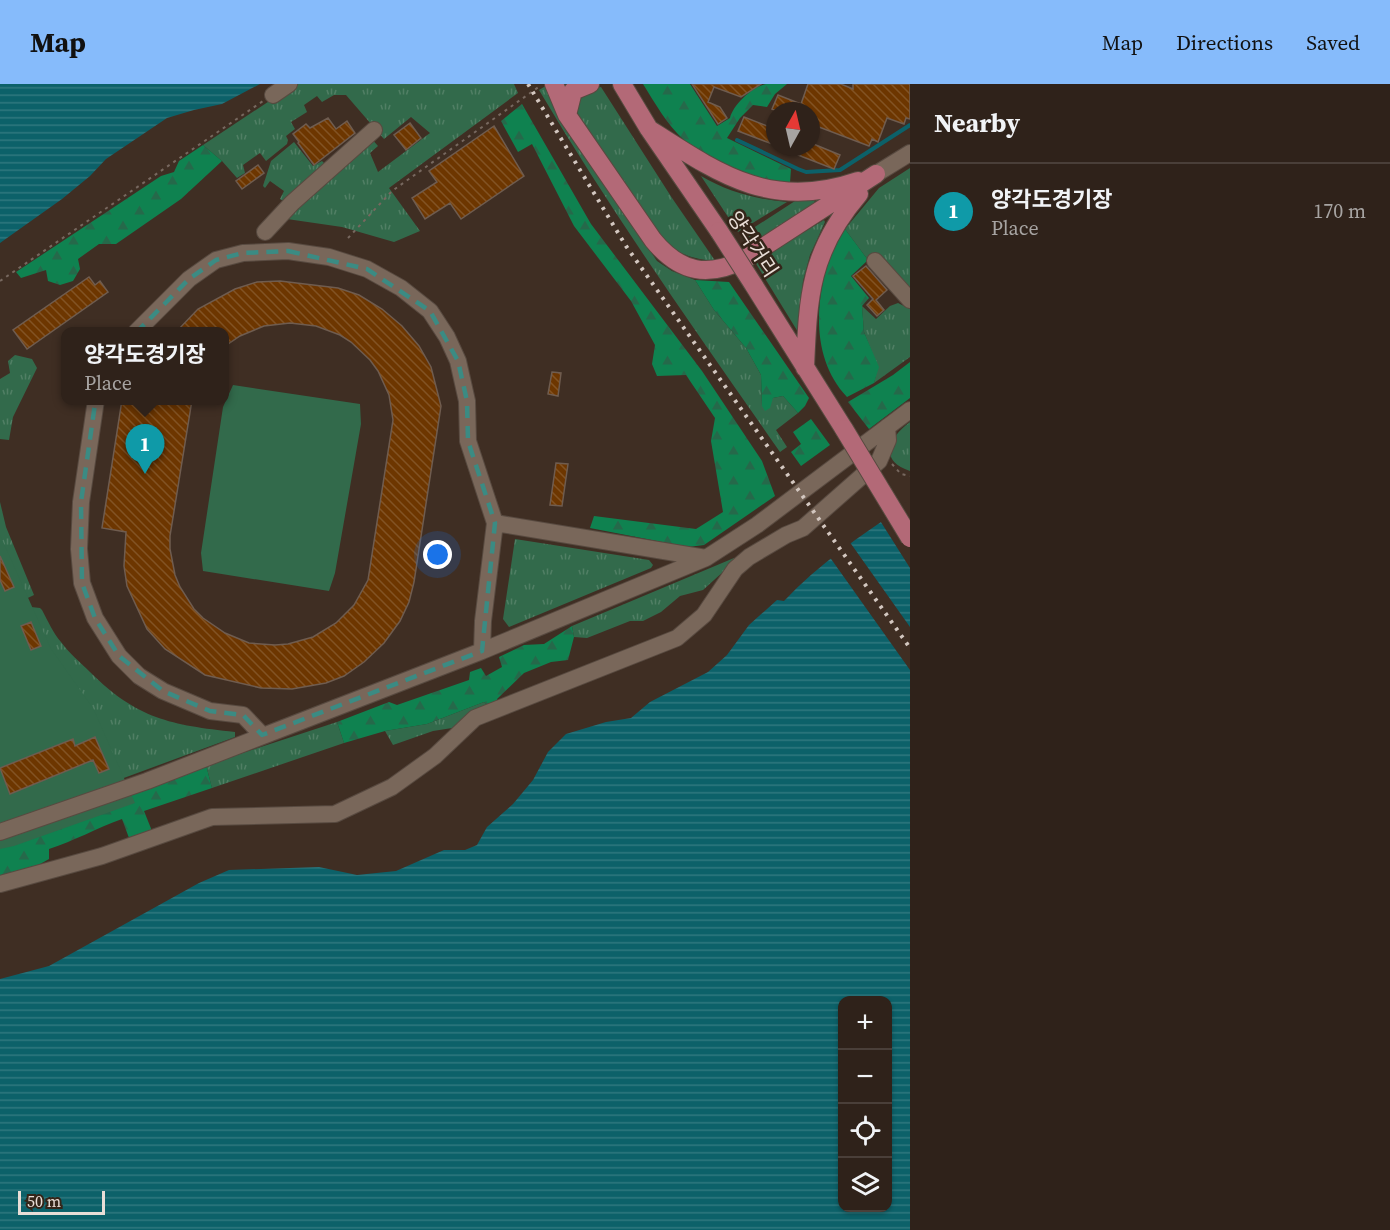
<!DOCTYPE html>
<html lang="en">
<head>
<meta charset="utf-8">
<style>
  body { margin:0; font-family:"Source Serif 4","Noto Sans KR",serif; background:#3b2f27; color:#f1f3f6 }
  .controls { position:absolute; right:18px; bottom:18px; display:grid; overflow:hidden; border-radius:12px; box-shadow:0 2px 4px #0004 }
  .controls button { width:54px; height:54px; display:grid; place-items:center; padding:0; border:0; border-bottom:2px solid #4a3f39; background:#2f221a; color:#f1f3f6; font:30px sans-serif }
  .compass { position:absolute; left:766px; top:18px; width:54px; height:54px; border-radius:50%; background:#2f221a; box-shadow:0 2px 4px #0004; rotate:8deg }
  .scale { position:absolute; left:18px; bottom:15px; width:87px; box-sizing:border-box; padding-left:6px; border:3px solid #e9ded7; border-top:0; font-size:16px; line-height:21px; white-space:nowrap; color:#e9ded7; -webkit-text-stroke:4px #342519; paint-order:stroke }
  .you { position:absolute; left:438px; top:471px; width:21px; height:21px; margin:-15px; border:4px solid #fff; border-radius:50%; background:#1a73e8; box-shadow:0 0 0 9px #1a73e833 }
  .badge { display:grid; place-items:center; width:39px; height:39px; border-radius:50%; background:#86bbfb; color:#fff; font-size:20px; font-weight:700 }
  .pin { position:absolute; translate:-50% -50px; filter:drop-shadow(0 2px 3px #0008) }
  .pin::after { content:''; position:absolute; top:32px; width:21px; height:18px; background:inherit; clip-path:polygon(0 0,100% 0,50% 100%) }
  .popup { position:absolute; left:61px; top:243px; width:168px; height:78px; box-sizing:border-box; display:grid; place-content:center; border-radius:12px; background:#2f221a; filter:drop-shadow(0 2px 4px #0005); font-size:20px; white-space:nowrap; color:#a7a4a2 }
  .popup b { font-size:22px; color:#f1f3f6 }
  .popup::after { content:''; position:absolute; left:50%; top:100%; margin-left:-12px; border:12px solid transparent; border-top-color:#2f221a }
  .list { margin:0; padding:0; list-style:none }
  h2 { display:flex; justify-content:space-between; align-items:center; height:78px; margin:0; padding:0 24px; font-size:26px }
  h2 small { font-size:20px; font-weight:400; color:#a7a4a2 }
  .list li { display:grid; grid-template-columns:39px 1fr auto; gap:18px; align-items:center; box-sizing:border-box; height:96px; padding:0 24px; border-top:2px solid #4a3f39 }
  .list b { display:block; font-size:22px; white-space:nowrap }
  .list p { margin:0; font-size:20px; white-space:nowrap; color:#a7a4a2 }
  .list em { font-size:20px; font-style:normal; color:#a7a4a2 }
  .icon { flex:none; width:33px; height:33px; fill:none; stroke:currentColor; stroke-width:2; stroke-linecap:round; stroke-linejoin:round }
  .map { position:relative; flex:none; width:910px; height:1146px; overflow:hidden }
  header { display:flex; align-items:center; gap:36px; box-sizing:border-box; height:84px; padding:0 30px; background:#86bbfb; color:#111 }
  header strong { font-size:28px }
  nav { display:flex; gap:33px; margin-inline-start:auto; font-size:21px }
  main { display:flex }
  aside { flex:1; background:#2f221a }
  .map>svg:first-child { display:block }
</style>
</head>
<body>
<header>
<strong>Map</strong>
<nav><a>Map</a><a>Directions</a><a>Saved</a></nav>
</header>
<main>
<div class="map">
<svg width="910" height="1146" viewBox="0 0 910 1146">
  <defs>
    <pattern id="grass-tufts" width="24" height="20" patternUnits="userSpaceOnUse" patternTransform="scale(1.5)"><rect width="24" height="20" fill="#326a4b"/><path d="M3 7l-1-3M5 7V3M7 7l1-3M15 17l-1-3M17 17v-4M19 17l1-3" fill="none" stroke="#507f64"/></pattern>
    <pattern id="forest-firs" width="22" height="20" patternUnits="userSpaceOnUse" patternTransform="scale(1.5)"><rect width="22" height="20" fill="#0f8250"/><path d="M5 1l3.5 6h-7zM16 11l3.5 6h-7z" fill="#25694a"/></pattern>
    <pattern id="water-rules" width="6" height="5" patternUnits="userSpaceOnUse" patternTransform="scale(1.5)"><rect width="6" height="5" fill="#0c6169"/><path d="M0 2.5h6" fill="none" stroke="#2f777e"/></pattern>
    <pattern id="building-back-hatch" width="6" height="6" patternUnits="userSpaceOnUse" patternTransform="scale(1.5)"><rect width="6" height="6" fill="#6d3600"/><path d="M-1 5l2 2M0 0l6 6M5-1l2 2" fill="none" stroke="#825324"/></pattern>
  </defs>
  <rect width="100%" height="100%" fill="#3f2e23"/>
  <!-- grass -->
  <path fill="url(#grass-tufts)" d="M295,0H514L518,9L389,104L420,147L394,158L342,143L287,135L370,53L378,62L370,69L378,88L430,49L411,33L384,55L346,11H334L322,18L317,12L304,21L307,28L291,38L295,45L286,52L288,56L287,60L266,77L260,69L243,81L245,89L237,94L222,77L203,61Z
    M549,0L571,51L657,177L672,187L695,196L714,226L746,264L761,291L762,322L773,314L783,312L798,329L776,346L787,363L780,368C697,249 613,131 539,6Z
    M601,3L672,114L716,178C694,174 680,172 662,156L575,28C580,14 585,5 601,3Z
    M294,58L313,82L322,77L326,81L286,119L280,115L284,107L270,97L265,104L263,102L271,77Z
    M910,84V209L868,176L845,145L879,104Z
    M701,92C728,108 755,115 787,118L738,148Z
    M814,115L815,119L750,166L741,152L795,117Z
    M824,136L825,138L810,171L803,197L798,248L755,178Z
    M898,219L910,225V273L874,299L878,283L864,248L862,222L876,235L890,222Z
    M15,271L32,275L37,284L13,333L9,356L0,355V295L10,289L8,277Z
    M910,338V387C878,377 889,353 910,338Z
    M0,418L6,443L34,511L11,522L0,477Z
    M515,455L649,476L653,481L651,484L509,543L503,535Z
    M734,474L735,477L703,506L680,512L661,528L643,537H630L587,554L574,553L572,542Z
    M31,523L40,524L42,526C48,537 53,549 61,558C69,569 80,578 90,588C137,635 171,641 235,648V653L121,695L65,642Z
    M484,618L492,625L452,644L433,647L393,661L385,647L427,640Z
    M337,638L344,659L212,704L206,681Z"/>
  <!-- forest -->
  <path fill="url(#forest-firs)" d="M643,0H690L717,42L730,34C733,21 752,3 766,0C772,0 780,0 787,0L775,10L767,23L753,21L740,34L727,54L791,85L790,99C753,95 711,81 684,56C667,41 655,19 643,0Z
    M522,20L591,140L702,287L762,377L775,412L704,461L688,463L590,444L594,432L696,445L723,428L711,357L715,334L686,291L657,292L652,280L655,261L631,217L574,142L532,60L518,68L501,37Z
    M203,61L222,77L181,115L116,160H99L78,175L80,185L73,197L60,201L48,197L46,186L21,194L16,188L161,92L174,88L179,77Z
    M845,145L868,176L851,192L869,214L862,222L864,248L879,283L874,299L847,313C812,276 814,219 830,173C833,163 840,154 845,145Z
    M695,196L729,198L809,314L805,322L798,329L783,312L773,314L770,324L765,327L762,322L761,291L746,264L714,226Z
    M910,278V314L869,345L848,318L893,291Z
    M811,335L830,361L801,382L791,368L801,360L793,348Z
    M572,542L574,553L568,576L551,578L524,589L497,615V621L492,625L484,618L427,640L385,647L344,659L337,638L389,618L397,621L469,596L470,588L481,584L486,592L502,583L499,573L524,561L544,560Z
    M206,681L212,704L144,727L152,747L129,754L122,735C97,744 74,757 49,765V775L26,788L0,796V753Z"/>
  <!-- pitch -->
  <path fill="#326a4b" d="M233,301L360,320L361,340L335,489L329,507L203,487L201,469L223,323Z
    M0,451L51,565L93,624L135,719L14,762L0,765Z"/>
  <!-- water -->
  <path fill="url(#water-rules)" fill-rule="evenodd" d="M0,0H260L222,20L194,26L167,34L106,75L90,92L62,115L0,159Z
    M910,419V1146H0V895L49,882L199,799L229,786L319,783L357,791L396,787L444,766H465L477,761L487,743L513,720L533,696L548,668L566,650L606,638L631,634L650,618L708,588L727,571L749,541L777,516L784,517C821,478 865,448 910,419ZM842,916H888V1124H842Z"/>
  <!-- pier -->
  <path fill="#3f2e23" d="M908,417L910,419V484L879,435Z
    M849,457L910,543V586L829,472Z"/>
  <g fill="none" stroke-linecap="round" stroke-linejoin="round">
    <!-- stream -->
    <path stroke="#0c6169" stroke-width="4" d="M737,56L798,85L806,88L840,86L910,41"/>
  </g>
  <!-- building -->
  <path fill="url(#building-back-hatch)" stroke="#6f5c4f" stroke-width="1.5" d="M692,0H761L741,13L714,3L708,18L720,23L727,34L718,40Z
    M808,0H841L853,5V0H910V35L906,34L904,40L887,34L878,58L872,55L869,62L811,40V27H777L772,25L778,11L801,20Z
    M744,33L775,45V61L738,47Z
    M328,34L336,45L347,37L355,49L314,81L298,59L299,58L293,50L306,40L310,44Z
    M410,39L421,54L406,66L394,51Z
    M494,42L524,92L461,135L450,119L425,135L412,114L437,98L429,87Z
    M811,59L840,71L834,85L780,64L811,63Z
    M258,81L264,89L242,105L236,97Z
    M866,182L887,206L876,216L884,226L877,232L867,221L873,215L853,192Z
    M89,193L95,201L100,197L108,208L27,265L13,246Z
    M280,197L338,204L359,211L382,225L402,242L419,262L431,283L441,322L414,498L409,518L400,537L384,559L364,578L344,592L326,599L292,605L261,604L205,591L165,565L147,545L127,502L124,482L126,448L102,444L122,316H192L170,452V465L175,491L180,503L194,525L203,534L225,549L249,559L275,561L288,560L313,553L336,539L354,521L368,496L393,336L389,311L378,287L370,276L351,258L340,251L316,242L290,239L264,242L240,252L225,262V248H176L198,225L235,205L257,198Z
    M552,288L561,289L558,312L548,310Z
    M556,379L568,380L562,422L550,421Z
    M0,472L14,503L5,507L0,496Z
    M31,538L41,562L31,566L21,542Z
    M95,653L109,685L99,689L93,676L10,710L0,684L73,655L75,662Z"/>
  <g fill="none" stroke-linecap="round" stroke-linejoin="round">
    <!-- minor casing -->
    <g stroke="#584a40" stroke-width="18">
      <path id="minor" d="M273,11L289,0
        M876,90L910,69
        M265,148L292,119L374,46
        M875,177L910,216
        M136,248L189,195L216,176L243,169L288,167L329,173L367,185L401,204L430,227L447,253L458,277L467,317L468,357L495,439L483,537L482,567
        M96,316L81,418L79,465L82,499L95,534L119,572L139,592L163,607L210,627L243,631L262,651
        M495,439L706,474
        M0,748L147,697L482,567L706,474L757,441L910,326
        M0,800L102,772L212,733L335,730L392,703L435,672L475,634L677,554L704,531L735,485L749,473L786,451L803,444L879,377L888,356L887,343"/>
    </g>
    <!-- major casing -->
    <g stroke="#584a40" stroke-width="20">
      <path id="major" d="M554,0L567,31L653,156C680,189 708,194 745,175L876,90
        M622,0L649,45L719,147
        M567,31L573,7L590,0
        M649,45C719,90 771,127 858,97
        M753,200L844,345
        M805,284C808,212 810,167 859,110"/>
    </g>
    <!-- path -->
    <path stroke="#77685f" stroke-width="2" stroke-dasharray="3 4.5" stroke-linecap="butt" d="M348,154L392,107L540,2
      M0,197L263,17
      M892,380L901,390L910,392"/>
    <!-- minor -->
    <use href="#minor" stroke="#79675a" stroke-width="16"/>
    <!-- major -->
    <use href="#major" stroke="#b36977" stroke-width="18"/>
    <!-- rail -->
    <path stroke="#d3c7c0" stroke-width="4" stroke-dasharray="3 6" stroke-linecap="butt" d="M528,0L626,162L910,564"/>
    <!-- major-bridge casing -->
    <g stroke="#584a40" stroke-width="20" stroke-linecap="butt">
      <path id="major-bridge" d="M719,147L753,200
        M844,345L910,454"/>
    </g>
    <!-- major-bridge -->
    <use href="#major-bridge" stroke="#b36977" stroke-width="18"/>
  </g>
  <!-- marked area -->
  <path fill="none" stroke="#3b8b83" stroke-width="4.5" stroke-dasharray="12 8" stroke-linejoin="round" d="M288,167L367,185L430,227L458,277L467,317L468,357L495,439L482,567L262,651L243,631L210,627L163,607L119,572L95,534L82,499L81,418L98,299L128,257L189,195L216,176L243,169Z"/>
  <g text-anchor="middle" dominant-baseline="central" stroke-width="5" stroke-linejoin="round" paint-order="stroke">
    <!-- street labels -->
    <g font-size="20" fill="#e9ded7" stroke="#342519">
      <text transform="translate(753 160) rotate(57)">양각거리</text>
    </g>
  </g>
</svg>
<div class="controls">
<button>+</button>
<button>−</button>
<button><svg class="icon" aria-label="locate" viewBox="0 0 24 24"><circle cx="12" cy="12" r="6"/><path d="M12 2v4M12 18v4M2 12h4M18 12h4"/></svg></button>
<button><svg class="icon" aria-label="layers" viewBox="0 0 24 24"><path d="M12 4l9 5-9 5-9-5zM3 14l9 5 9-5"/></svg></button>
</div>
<svg class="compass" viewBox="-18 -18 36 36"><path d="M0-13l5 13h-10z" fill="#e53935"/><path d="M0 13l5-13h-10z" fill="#a7a4a2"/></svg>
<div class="scale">50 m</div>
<div class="you"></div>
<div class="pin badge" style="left:145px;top:390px;background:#0f9aa8">1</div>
<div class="popup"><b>양각도경기장</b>Place</div>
</div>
<aside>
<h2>Nearby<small></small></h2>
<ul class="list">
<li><span class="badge" style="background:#0f9aa8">1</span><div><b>양각도경기장</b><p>Place</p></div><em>170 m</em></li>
</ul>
</aside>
</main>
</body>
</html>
